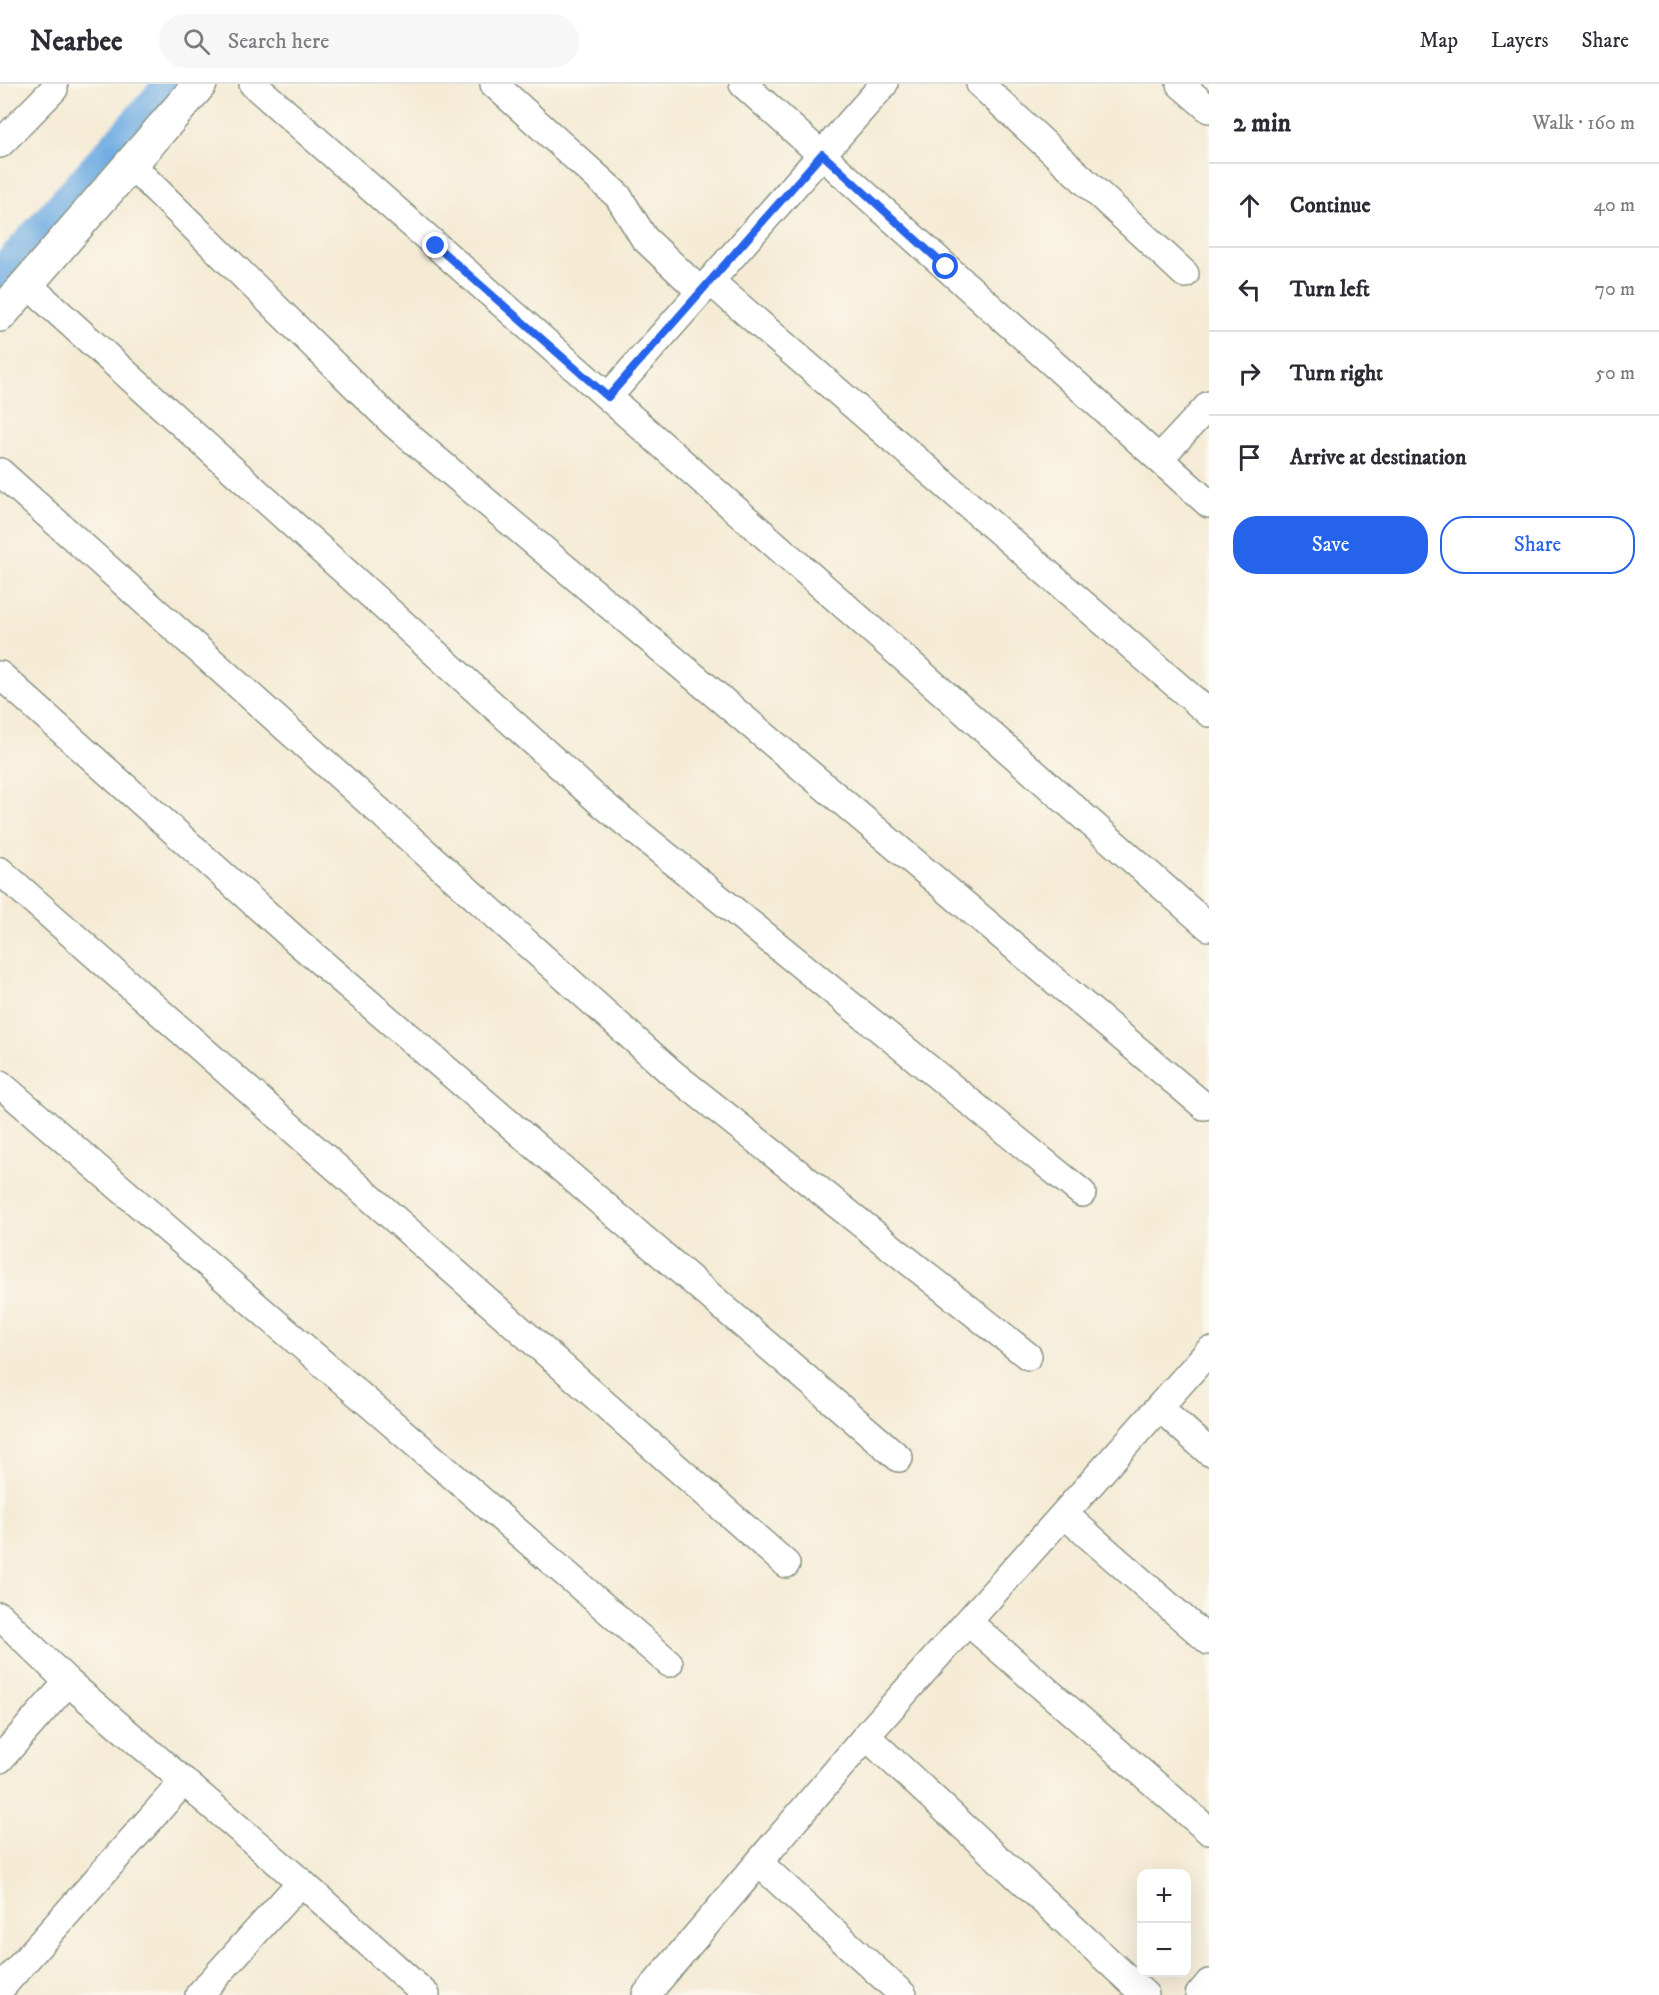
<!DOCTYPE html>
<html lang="en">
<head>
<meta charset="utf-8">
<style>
  body { margin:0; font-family:"IM FELL DW Pica",serif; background:#f7f7f7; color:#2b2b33 }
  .controls { position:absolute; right:18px; bottom:18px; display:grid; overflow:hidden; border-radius:12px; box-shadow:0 6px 24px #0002 }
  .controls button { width:54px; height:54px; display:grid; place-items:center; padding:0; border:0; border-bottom:2px solid #e1e1e2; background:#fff; color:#2b2b33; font:30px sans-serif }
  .stop { position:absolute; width:18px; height:18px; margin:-14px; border:4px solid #2563eb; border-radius:50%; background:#fff }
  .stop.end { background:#2563eb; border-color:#fff; box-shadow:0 2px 6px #0008 }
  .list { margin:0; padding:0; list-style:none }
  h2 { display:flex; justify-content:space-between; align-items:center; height:78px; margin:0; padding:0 24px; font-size:26px }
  h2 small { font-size:20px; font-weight:400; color:#7c7c81 }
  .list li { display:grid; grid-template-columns:39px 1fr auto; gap:18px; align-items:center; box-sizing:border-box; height:84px; padding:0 24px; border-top:2px solid #e1e1e2 }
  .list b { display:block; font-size:22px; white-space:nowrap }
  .list em { font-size:20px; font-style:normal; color:#7c7c81 }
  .actions { display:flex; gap:12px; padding:18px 24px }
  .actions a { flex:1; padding:14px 0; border:2px solid #2563eb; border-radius:24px; text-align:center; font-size:21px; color:#2563eb }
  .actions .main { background:#2563eb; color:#fff }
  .icon { flex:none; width:33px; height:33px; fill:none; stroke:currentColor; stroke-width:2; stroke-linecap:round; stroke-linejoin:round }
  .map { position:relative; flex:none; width:1209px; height:1911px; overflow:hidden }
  header { display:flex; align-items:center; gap:36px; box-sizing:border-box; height:84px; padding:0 30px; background:#fff; border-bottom:2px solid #e1e1e2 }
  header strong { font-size:28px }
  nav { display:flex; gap:33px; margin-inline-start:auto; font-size:21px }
  .search { width:420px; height:54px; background:#f7f7f7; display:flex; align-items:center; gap:15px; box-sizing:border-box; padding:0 21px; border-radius:33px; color:#7c7c81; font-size:22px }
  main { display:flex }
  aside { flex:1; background:#fff }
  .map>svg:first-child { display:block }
</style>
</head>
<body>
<header>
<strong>Nearbee</strong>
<div class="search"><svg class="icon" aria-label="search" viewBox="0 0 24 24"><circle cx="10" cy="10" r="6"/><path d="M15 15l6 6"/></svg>Search here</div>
<nav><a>Map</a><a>Layers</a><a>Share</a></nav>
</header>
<main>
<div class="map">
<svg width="1209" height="1911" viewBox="0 0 1209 1911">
  <rect width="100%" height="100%" fill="#fbf7ec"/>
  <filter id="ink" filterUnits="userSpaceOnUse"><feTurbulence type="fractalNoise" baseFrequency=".0167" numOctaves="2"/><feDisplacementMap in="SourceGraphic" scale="12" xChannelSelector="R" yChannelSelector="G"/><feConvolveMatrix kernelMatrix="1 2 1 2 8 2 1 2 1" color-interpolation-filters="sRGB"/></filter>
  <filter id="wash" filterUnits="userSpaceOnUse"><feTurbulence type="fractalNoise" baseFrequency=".008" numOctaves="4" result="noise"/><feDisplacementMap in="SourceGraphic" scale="24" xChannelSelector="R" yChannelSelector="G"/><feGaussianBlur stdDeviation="1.35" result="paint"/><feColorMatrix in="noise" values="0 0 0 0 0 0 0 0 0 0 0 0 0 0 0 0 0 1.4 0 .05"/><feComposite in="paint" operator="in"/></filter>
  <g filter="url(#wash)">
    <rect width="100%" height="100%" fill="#f5ebd5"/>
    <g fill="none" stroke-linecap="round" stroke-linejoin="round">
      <!-- canal -->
      <path stroke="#71ade3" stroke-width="33" d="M0,191L171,0"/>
    </g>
  </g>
  <g filter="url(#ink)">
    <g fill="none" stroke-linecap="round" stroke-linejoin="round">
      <!-- minor casing -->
      <g stroke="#8a9484" stroke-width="30">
        <path id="minor" d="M253,0L1209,843
          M494,0L618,112L644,154L701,208
          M743,0L1209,420
          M980,0L1185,190
          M1180,0L1209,25
          M0,60L54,5
          M131,81L394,340L1204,1022
          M710,197L1209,629
          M27,200L599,717L1082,1109
          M608,313L884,0
          M1159,375L1209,321
          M0,388L672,989L1028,1272
          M0,591L300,860L899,1374
          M0,787L786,1480
          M0,1000L669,1579
          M1159,1323L1209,1368
          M1064,1430L1209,1557
          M0,1532L68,1598L301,1798L426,1911
          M968,1538L1209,1747
          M866,1652L1145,1911
          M0,1675L68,1598
          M759,1779L903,1911
          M0,1905L184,1697
          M199,1911L301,1798
          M646,1911L873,1644L1209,1267
          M1199,1911L1209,1899"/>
      </g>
      <!-- tertiary casing -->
      <g stroke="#8a9484" stroke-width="36">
        <path id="tertiary" d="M0,231L200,0"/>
      </g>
      <!-- minor -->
      <use href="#minor" stroke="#fff" stroke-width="27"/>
      <!-- tertiary -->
      <use href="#tertiary" stroke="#fff" stroke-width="33"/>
    </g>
  </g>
  <g fill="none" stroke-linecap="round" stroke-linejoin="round" filter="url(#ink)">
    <!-- route -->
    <path stroke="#2563eb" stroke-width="8" d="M436,162L608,313L822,70L946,183"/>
  </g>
</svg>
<div class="controls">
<button>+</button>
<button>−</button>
</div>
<div class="stop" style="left:946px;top:183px"></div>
<div class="stop end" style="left:436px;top:162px"></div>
</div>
<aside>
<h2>2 min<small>Walk · 160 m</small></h2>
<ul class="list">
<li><svg class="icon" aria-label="ahead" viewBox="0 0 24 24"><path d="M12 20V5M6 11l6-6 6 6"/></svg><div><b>Continue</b></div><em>40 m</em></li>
<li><svg class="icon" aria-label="left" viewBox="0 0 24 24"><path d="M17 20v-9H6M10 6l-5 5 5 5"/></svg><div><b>Turn left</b></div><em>70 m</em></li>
<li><svg class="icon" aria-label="right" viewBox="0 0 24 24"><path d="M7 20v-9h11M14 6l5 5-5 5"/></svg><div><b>Turn right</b></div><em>50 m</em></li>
<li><svg class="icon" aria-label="arrive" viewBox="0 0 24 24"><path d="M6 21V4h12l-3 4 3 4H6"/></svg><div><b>Arrive at destination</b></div></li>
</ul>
<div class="actions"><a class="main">Save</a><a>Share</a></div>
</aside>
</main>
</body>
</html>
